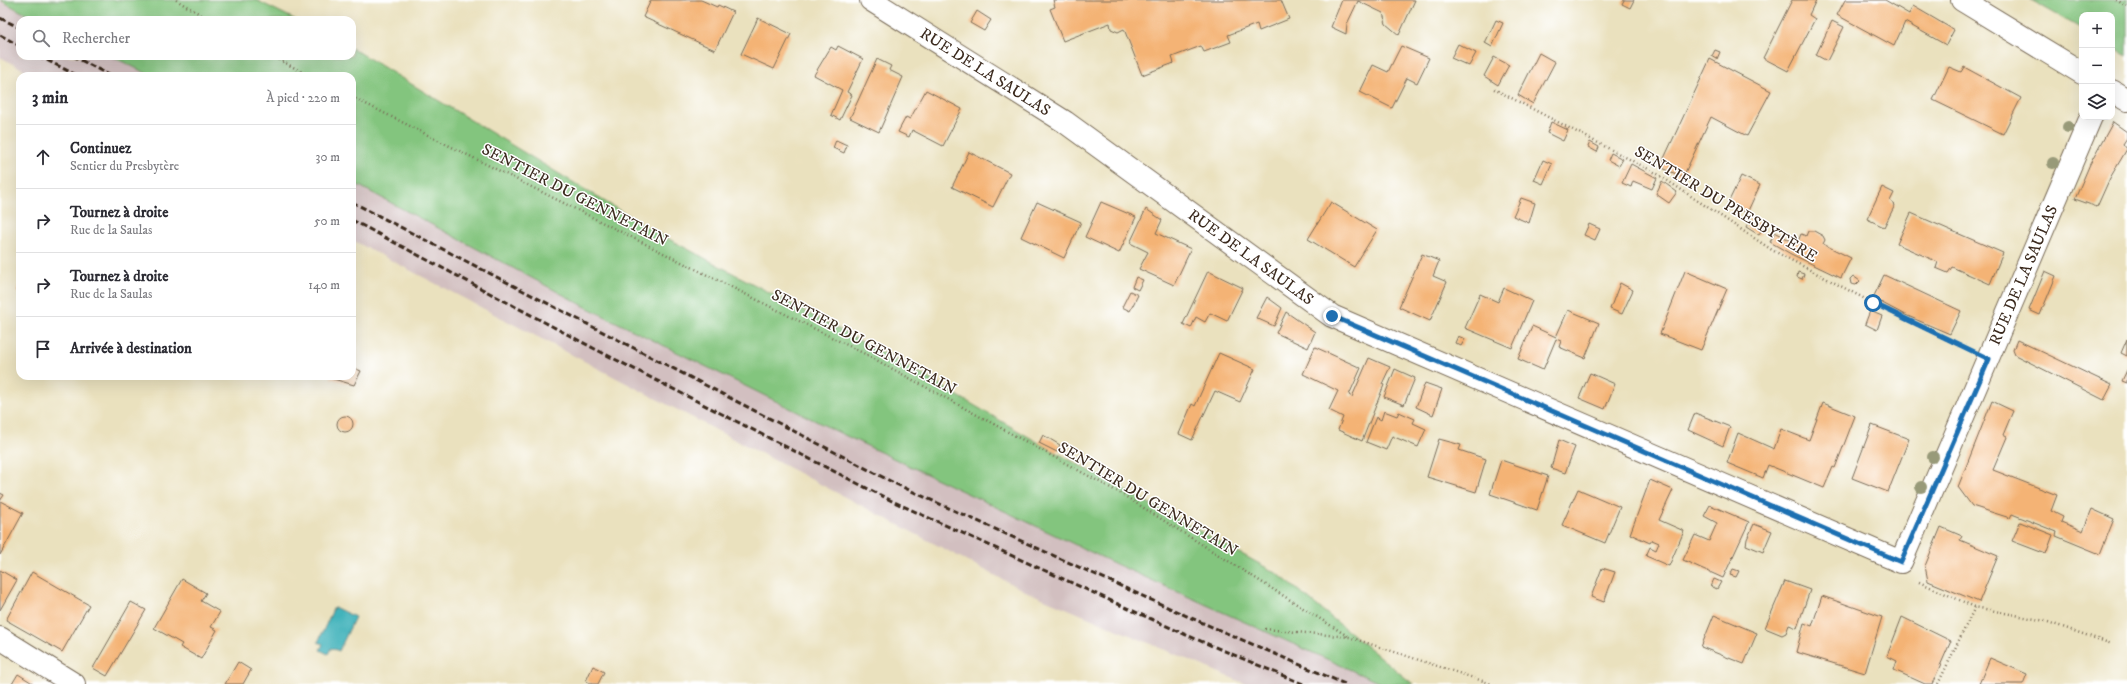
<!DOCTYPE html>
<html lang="fr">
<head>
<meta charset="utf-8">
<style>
  body { margin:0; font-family:"IM FELL DW Pica",serif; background:#f7f7f7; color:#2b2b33 }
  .controls { position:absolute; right:12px; top:12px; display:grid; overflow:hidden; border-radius:8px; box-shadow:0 4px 16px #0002 }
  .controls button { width:36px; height:36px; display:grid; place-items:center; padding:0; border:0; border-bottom:1px solid #e1e1e2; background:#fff; color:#2b2b33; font:20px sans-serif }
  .stop { position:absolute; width:12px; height:12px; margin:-9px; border:3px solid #1f6fb2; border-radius:50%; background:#fff }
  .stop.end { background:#1f6fb2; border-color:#fff; box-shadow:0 1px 4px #0008 }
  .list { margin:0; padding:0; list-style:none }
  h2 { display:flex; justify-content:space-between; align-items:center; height:52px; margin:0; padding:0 16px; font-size:17px }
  h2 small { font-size:13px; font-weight:400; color:#7c7c81 }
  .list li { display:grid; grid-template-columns:26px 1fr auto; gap:12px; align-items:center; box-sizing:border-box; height:64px; padding:0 16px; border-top:1px solid #e1e1e2 }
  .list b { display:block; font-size:15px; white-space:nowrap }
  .list p { margin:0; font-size:13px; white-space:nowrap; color:#7c7c81 }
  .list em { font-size:13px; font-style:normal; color:#7c7c81 }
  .icon { flex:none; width:22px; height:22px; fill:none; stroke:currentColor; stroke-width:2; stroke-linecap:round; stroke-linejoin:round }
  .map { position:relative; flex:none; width:2127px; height:684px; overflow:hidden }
  .search { position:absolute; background:#fff; box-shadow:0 4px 16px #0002; left:16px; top:16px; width:340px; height:44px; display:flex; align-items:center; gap:10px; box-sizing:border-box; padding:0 14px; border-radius:12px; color:#7c7c81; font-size:15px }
  .panel { position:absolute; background:#fff; box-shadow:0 4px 16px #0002; left:16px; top:72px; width:340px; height:308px; border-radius:12px }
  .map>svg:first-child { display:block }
</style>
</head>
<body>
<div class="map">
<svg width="2127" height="684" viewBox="0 0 2127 684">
  <rect width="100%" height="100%" fill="#fff"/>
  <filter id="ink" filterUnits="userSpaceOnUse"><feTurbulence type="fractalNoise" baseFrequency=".025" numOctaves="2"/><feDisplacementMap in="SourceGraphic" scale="8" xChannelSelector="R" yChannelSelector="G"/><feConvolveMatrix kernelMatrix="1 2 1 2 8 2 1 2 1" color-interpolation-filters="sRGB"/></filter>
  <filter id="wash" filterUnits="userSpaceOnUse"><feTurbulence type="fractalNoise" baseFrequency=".012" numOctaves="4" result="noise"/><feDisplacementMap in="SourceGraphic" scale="16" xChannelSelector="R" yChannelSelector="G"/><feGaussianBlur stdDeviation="0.9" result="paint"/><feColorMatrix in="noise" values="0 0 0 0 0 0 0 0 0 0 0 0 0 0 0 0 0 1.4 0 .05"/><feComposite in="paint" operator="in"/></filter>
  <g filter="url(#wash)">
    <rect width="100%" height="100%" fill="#eae1be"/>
    <!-- industrial -->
    <path fill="#d2bfc0" d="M0,1L37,20H20V56H111L152,76H36L0,57Z
      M352,182L586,307L838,432L1118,565L1383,684H1246L1023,590L352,240Z"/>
    <!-- green -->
    <path fill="#83c57e" stroke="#5f784e" d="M0,0H256L296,20H37Z
      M2031,0H2127V56L2112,47V15H2082V29Z
      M352,48L650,229L898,361L1039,443L1278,574L1413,684H1382L1118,565L838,432L586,307L352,182V76H152L111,56H352Z"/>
    <!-- water -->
    <path fill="#43b3bb" stroke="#3f6e6c" d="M334,607L355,617L339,651L331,648L328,654L320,650L323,644L318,642Z"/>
    <g id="blocks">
      <!-- building -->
      <path fill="#f4b374" d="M651,0H701L717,7L718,5L733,12L715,50L643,17Z
        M1053,0H1281L1289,19L1259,31L1257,24L1228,35L1231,42L1204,52L1201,46L1172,57L1174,63L1142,75L1124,29L1118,32L1111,29L1110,23L1063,41L1050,9L1055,7Z
        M1342,0H1415L1399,35L1386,24L1383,13L1358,1L1347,24L1346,34L1331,27Z
        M1624,0H1634L1630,8L1622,4Z
        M1792,0H1816L1809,15L1815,19L1788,71L1763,58Z
        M1845,0H1885L1909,14L1913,6L1954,30L1946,45L1905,22L1894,46L1837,15Z
        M977,11L991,20L984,31L970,23Z
        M758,18L791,34L774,69L741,54Z
        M1496,20L1503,23L1492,47L1485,43Z
        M1832,21L1844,27L1827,61L1816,55Z
        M1458,44L1476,53L1469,66L1451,58Z
        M838,46L863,59L847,92L852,95L840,120L831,115L842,90L814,75L831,47L836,50Z
        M1401,46L1429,58L1417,83L1407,78L1392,108L1360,92L1373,65L1388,72Z
        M1715,50L1720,52L1717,59L1712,56Z
        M1539,53L1555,62L1533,104L1518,95Z
        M1494,57L1509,65L1498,85L1484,76Z
        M877,59L891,66L889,70L903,77L879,132L850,118Z
        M1710,59L1771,91L1747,136L1711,117L1683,177L1660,167Z
        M1949,67L1961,72L1964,67L2021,98L2003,134L1933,100Z
        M926,90L962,109L943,146L912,130L909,137L898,132L906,117L910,119Z
        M1551,122L1568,130L1563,141L1547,133Z
        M2113,122L2127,132V138L2123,144L2127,149L2110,178L2097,207L2075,199L2090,164Z
        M836,140L847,145L844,153L833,148Z
        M1590,142L1599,147L1597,152L1588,147Z
        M969,152L1010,173L993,207L952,187Z
        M1611,153L1623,159L1619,166L1608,160Z
        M1543,160L1552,164L1543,184L1534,180Z
        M1631,164L1657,178L1652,189L1633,181L1631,187L1622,183Z
        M1741,176L1760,185L1747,213L1728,203Z
        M1662,181L1677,192L1669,203L1656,194Z
        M1882,187L1894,193L1890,201L1895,205L1884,227L1867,219Z
        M1521,198L1535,203L1529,223L1513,216Z
        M1037,202L1081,222L1064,258L1021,237Z
        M1101,202L1136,217L1119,253L1085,237Z
        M1331,202L1377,230L1354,267L1308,239Z
        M1146,209L1162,220L1156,233L1191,249L1174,285L1139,269L1148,252L1130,243Z
        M1911,213L2003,253L1990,284L1952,267L1948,273L1936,268L1938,262L1897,244Z
        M1750,219L1763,226L1759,235L1746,227Z
        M1589,224L1600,229L1595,240L1584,235Z
        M1808,231H1814L1823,236L1825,240L1823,244L1851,258L1841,278L1791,254L1770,242L1775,232L1797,244L1801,234L1806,236Z
        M1422,254L1439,261L1433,276L1447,282L1430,321L1399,307Z
        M1208,271L1243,288L1227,321L1210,313L1205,322L1196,317L1191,328L1183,324Z
        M1685,271L1727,289L1701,350L1660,334Z
        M2045,271L2056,276L2040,315L2029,310Z
        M1798,272L1804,274L1802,279L1797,277Z
        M1884,275L1961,311L1950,334L1903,314L1873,298Z
        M1853,276L1860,281L1856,285L1851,284L1850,279Z
        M1136,277L1143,280L1138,290L1132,287Z
        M20,282V294L16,291Z
        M1620,283L1633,290L1622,314L1610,309Z
        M1504,288L1532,301L1512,348L1465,328L1480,294L1498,302Z
        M1130,291L1138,295L1130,311L1122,307Z
        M1267,297L1282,308L1274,326L1256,318Z
        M1568,310L1599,323L1585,358L1559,347L1561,341L1556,339L1543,370L1518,359L1532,326L1556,337Z
        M1870,311L1882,316L1877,330L1865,324Z
        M1286,312L1315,332L1308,348L1276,333Z
        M1458,336L1465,339L1461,346L1455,343Z
        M2127,339V356L2121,353Z
        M2017,340L2112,385L2104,400L2015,355L2013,350Z
        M1315,347L1361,368L1349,395L1352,397L1369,358L1390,367L1382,384L1384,385L1362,441L1338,430L1343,417L1329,410L1338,391L1303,374Z
        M1219,353L1255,369L1240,402L1215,391L1192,440L1179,434L1192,404L1195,406Z
        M352,367L361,371L354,385L330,378L332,376H352Z
        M1395,369L1415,378L1404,405L1384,397Z
        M2127,370V383L2122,381Z
        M1590,373L1615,384L1605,409L1579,398Z
        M1425,383L1442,389L1433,415L1416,407Z
        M1992,401L2013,411L2003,435L2007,437L1993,470L2057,495L2051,511L2063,517L2061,522L2083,531L2092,509L2114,519L2100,554L2056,536L2057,532L2012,514L2010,518L1972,506L1958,487Z
        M1823,403L1855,416L1835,468L1833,467L1824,488L1768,465L1763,478L1727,463L1738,433L1774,449L1781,429L1809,440Z
        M1384,411L1397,416L1399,412L1415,419L1413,423L1426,429L1418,447L1392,436L1386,450L1366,442L1376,417L1381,420Z
        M1695,413L1730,427L1723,446L1688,430Z
        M337 424a8 8 0 1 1 16 0a8 8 0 1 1-16 0Z
        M1872,425L1909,439L1888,492L1852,478Z
        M1043,435L1060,445L1057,452L1039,443Z
        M1439,439L1461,445L1459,450L1486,459L1476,492L1427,477Z
        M1559,440L1575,447L1565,473L1551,468Z
        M1501,460L1548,476L1537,510L1490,494Z
        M1650,480L1673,490L1659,520L1684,531L1669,566L1646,556L1650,547L1656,550L1659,543L1652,540L1650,543L1630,534Z
        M1578,489L1620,507L1605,543L1562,525Z
        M0,493L4,495L0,501L23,513L0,555Z
        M1710,505L1749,522L1723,578L1683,560L1695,535L1709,541L1717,523L1704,516Z
        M2020,522L2053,535L2046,554L2012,541Z
        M1754,524L1772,531L1763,552L1746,545L1747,539Z
        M1941,527L1962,536L1960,540L1998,556L1979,602L1928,581L1925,566Z
        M1602,568L1615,572L1604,602L1591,597Z
        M1733,569L1739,571L1736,577L1730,575Z
        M0,570L17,580L0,610Z
        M32,572L89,605L62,652L6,620Z
        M182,579L206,593L201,601L220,612L211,627L217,630L201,659L180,647L182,644L154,628Z
        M1714,579L1721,582L1717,589L1711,586Z
        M1785,581L1810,590L1797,628L1789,625L1786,633L1782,635L1765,628Z
        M1822,596L1882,617L1865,673L1796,652L1804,623L1812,626Z
        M131,602L146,610L107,676L93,668Z
        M1714,615L1757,633L1744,664L1701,647Z
        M1902,617L1951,641L1932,684H1925L1894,670L1897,661L1887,656Z
        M1990,658L2027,674L2023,684H1979Z
        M238,662L251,670L243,684H225Z
        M593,666L604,672L598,684H592L586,681Z
        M18,674L34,684H12Z"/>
    </g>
  </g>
  <g filter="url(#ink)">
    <use href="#blocks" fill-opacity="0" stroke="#786a56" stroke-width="1"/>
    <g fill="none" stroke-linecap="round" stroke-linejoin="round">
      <!-- minor casing -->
      <g stroke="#786a56" stroke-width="24">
        <g id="minor">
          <path id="s1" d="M871,0L1065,122L1332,316L1901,562L2091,117"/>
          <path d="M0,638L74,684"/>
        </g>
      </g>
      <!-- major casing -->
      <g stroke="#786a56" stroke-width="24">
        <path id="major" d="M1962,0L2082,73
          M2112,91L2127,100"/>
      </g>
      <!-- path -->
      <path stroke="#786a56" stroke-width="2.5" stroke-dasharray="1 3" stroke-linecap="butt" d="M176,0L210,20
        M2116,0L2127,6
        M272,56L310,76
        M1494,89L1656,173L1772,250L1873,303L1963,347
        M352,97L869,356L1120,493L1349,637
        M1919,582L1975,607
        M1265,629L1349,637L1492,684
        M1938,684L1975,607L2045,621L2112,644"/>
      <!-- minor -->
      <use href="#minor" stroke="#fff" stroke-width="22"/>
      <!-- major -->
      <use href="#major" stroke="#fff" stroke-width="22"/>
      <!-- rail -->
      <path stroke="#3b2a1e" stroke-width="3" stroke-dasharray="6 3" stroke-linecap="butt" d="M0,18L20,28
        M0,35L20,46
        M39,56L78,76
        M73,56L111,76
        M352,202L898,485L1189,617L1345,684
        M352,220L595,349L892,501L1184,634L1303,684"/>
    </g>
    <!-- trees -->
    <g fill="#989a79">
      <circle cx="2068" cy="127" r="6"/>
      <circle cx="2053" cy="163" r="6"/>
      <circle cx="1933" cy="457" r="6"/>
      <circle cx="1921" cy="487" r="6"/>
    </g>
  </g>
  <g fill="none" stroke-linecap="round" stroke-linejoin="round" filter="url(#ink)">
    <!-- route -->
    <path stroke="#1f6fb2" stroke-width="5" d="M1332,316L1901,562L1989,359L1873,303"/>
  </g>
  <g text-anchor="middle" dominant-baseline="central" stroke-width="3" stroke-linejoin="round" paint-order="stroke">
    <!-- street labels -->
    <g font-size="16" fill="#3b2a1e" stroke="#fff">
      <text stroke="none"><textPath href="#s1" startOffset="135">RUE DE LA SAULAS</textPath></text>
      <text transform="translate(575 195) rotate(27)">SENTIER DU GENNETAIN</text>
      <text transform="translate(1726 204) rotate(31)">SENTIER DU PRESBYTÈRE</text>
      <text stroke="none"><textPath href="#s1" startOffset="459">RUE DE LA SAULAS</textPath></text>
      <text stroke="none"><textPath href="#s1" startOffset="1491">RUE DE LA SAULAS</textPath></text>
      <text transform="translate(864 342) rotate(28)">SENTIER DU GENNETAIN</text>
      <text transform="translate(1148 499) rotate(31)">SENTIER DU GENNETAIN</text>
    </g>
  </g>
</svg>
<div class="controls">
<button>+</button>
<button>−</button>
<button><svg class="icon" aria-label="layers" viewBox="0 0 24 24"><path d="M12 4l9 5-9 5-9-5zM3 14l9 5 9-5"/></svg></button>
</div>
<div class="stop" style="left:1873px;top:303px"></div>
<div class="stop end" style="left:1332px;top:316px"></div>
<div class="search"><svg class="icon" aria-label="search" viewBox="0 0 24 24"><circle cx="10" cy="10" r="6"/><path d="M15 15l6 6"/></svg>Rechercher</div>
<section class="panel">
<h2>3 min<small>À pied · 220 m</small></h2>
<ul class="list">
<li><svg class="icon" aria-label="ahead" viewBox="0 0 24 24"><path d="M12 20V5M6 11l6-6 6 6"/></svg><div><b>Continuez</b><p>Sentier du Presbytère</p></div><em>30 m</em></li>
<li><svg class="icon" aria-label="right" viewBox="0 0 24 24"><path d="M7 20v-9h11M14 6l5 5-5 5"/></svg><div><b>Tournez à droite</b><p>Rue de la Saulas</p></div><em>50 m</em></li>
<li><svg class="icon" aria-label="right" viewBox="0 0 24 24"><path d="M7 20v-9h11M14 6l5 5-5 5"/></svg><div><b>Tournez à droite</b><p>Rue de la Saulas</p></div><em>140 m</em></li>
<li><svg class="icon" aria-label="arrive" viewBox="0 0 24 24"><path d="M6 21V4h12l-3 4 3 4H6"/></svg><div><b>Arrivée à destination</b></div></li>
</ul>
</section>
</div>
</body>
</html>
